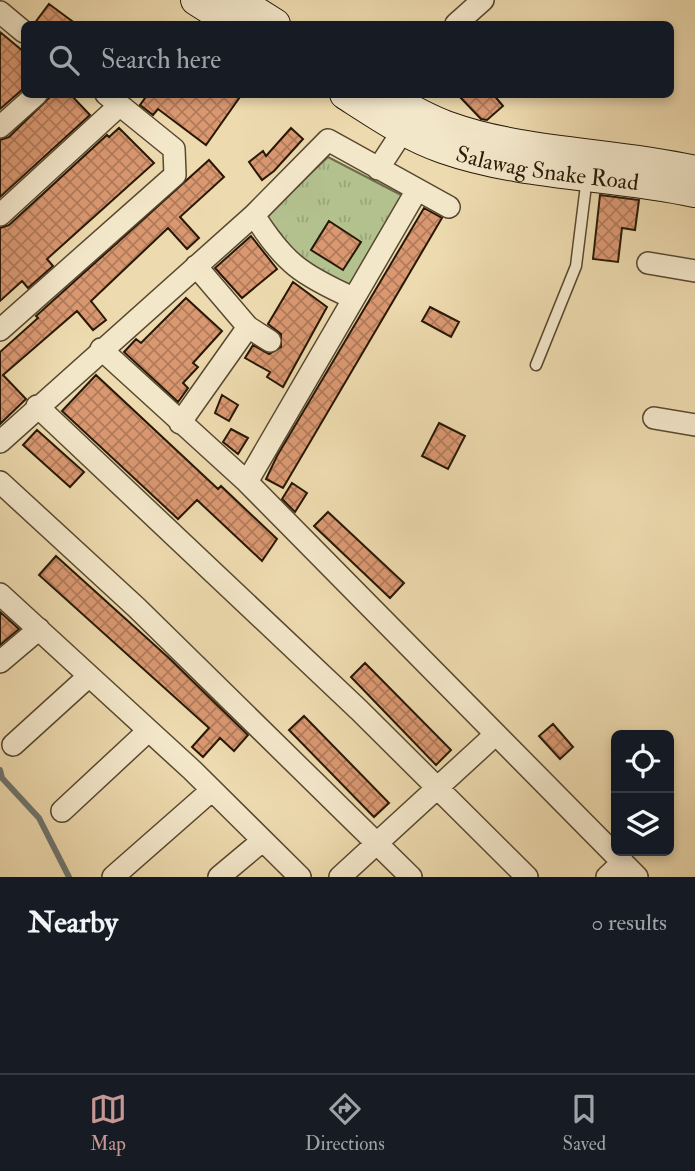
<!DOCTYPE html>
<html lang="en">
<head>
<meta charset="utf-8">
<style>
  body { margin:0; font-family:"IM FELL Double Pica",serif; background:#242831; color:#f1f3f6 }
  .controls { position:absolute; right:21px; bottom:21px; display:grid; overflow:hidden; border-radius:10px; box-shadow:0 4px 10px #0003 }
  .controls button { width:63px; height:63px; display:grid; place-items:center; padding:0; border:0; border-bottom:2px solid #363941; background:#171b24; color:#f1f3f6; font:35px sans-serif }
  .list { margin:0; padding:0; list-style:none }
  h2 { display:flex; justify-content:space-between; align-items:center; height:91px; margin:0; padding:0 28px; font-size:30px }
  h2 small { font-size:23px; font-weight:400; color:#9ea1a6 }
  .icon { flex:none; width:38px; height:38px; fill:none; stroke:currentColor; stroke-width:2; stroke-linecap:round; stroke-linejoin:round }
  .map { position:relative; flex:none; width:695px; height:877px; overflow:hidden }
  .search { position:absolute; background:#171b24; box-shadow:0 4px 10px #0003; left:21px; right:21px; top:21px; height:77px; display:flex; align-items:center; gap:18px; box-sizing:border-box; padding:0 24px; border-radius:10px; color:#9ea1a6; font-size:26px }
  .sheet { height:196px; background:#171b24 }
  nav { display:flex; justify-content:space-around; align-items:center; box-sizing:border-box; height:98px; border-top:2px solid #363941; background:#171b24; font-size:19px; color:#9ea1a6 }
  nav a { display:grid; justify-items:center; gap:4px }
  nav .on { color:#c59692 }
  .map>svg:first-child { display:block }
</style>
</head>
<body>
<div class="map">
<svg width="695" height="877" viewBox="0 0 695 877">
  <defs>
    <pattern id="park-tufts" width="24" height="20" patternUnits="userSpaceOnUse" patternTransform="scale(1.75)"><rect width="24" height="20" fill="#b3c18e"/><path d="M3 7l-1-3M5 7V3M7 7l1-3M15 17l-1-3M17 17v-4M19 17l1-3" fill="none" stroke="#9aa579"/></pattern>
    <pattern id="building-cross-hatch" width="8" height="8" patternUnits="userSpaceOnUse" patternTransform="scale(1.75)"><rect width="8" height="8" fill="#da9871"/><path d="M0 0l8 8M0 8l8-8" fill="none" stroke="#b17b5b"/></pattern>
  </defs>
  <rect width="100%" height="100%" fill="#eddaae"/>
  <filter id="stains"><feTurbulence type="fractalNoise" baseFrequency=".00286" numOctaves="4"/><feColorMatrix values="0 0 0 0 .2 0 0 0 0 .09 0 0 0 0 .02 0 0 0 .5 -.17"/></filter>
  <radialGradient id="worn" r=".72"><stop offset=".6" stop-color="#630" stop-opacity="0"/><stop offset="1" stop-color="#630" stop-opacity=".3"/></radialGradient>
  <!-- park -->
  <path fill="url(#park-tufts)" stroke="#6d6c4a" stroke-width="2" d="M328,157L405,197L350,290L300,260L266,215Z"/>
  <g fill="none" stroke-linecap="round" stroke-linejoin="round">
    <!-- stream -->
    <path stroke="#6f7770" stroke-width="6" d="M0,770L2,778L39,818L69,877"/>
  </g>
  <!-- building -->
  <path fill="url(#building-cross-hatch)" stroke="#271806" stroke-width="2" d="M49,4L76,24H34Z
    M0,32L24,52V88L0,109Z
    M53,94H70L90,115L0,197V140L9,137Z
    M139,94H242L206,145L158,109L153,115L140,105L145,98Z
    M457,94H493L503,106L487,120L481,119Z
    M119,128L154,163L47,259L53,266L28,288L22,281L0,301V228L9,225L107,135L109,137Z
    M291,128L303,139L274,171L262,180L249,162L263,151L266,156Z
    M209,160L224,177L180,217L199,238L187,249L168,228L91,301L106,320L93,330L77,311L3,375L26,399L0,424V352L38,318L36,316Z
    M600,195L639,200L635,230L622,228L618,262L593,259Z
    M424,208L442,218L283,488L266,479L277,456Z
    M329,221L361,242L343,270L311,250Z
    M251,236L277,269L242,298L215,268Z
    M293,282L327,307L283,387L267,377L270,372L245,358L253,345L269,354L281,347V334L268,324Z
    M186,298L222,331L193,363L198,367L183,383L188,388L178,402L124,352L136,339L141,343Z
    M430,307L459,322L451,337L422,321Z
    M96,375L218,489L221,486L277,539L262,561L197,500L178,519L62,411Z
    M222,395L238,405L229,421L215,413Z
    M439,423L465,436L448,469L422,456Z
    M231,429L248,438L238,454L223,442Z
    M37,430L84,472L70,487L23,445Z
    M292,483L307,493L295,512L282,499Z
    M328,512L404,583L390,598L314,526Z
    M56,556L170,659L248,735L234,751L220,738L203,757L192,747L209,728L39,575Z
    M0,612L19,629L0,645Z
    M365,663L451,750L436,765L351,677Z
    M304,716L389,803L374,817L289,730Z
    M553,724L573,747L560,759L539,736Z"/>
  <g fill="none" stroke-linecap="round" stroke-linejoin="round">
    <!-- service casing -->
    <g stroke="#584830" stroke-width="13">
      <path id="service" d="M536,365L576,266L587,177"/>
    </g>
    <!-- minor casing -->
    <g stroke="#584830" stroke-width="24">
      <path id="minor" d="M0,12L24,32
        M456,24L483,0
        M0,127L37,94
        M378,169L410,120
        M0,215L120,105
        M254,215C284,263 302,275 353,298
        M648,263L695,271
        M196,266L248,327L270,341
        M0,330L175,175L174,149L106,94
        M101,349L247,482L637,877
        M37,406L359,710L527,877
        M654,418L695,425
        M180,423L248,327
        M0,442L254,215L328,140L449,207
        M0,482L137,608L411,877
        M247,482L417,190
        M0,594L192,770L300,877
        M0,662L39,629
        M13,745L89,676
        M62,811L148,731
        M113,877L212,790
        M219,877L262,841
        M340,877L496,734
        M607,877L623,862"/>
    </g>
    <!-- secondary casing -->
    <g stroke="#271806" stroke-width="32">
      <g id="secondary">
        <path d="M196,0L234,24"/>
        <path d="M237,0L275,24"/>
        <path id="s1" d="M345,94C376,114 408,136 443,148C523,176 612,174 695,192"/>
        <path d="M383,94C404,106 424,118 446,126C526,155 613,152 695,171"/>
      </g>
    </g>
    <!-- service -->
    <use href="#service" stroke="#f3e7ca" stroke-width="10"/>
    <!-- minor -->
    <use href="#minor" stroke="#f3e7ca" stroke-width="21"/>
    <!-- secondary -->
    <use href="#secondary" stroke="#f3e7ca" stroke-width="30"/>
  </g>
  <g text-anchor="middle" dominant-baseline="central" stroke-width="6" stroke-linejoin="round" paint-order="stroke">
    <!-- street labels -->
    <g font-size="23" fill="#271806" stroke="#f3e7ca">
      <text stroke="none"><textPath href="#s1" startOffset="219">Salawag Snake Road</textPath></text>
    </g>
  </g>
  <rect width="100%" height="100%" filter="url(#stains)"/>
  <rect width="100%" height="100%" fill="url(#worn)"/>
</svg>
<div class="controls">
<button><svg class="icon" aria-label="locate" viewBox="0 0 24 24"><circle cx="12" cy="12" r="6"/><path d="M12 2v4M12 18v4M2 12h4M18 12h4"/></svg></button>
<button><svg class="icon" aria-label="layers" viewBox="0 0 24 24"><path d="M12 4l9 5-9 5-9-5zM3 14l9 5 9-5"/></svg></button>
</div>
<div class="search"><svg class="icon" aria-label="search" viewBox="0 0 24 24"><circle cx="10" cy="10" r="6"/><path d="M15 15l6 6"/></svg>Search here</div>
</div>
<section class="sheet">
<h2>Nearby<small>0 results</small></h2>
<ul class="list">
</ul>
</section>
<nav>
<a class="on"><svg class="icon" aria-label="map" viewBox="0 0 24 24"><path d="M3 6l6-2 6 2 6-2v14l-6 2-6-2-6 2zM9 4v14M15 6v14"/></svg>Map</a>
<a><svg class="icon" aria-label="directions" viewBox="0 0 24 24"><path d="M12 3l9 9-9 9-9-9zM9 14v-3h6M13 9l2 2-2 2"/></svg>Directions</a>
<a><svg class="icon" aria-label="saved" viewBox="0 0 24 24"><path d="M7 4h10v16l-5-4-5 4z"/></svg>Saved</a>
</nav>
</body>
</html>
